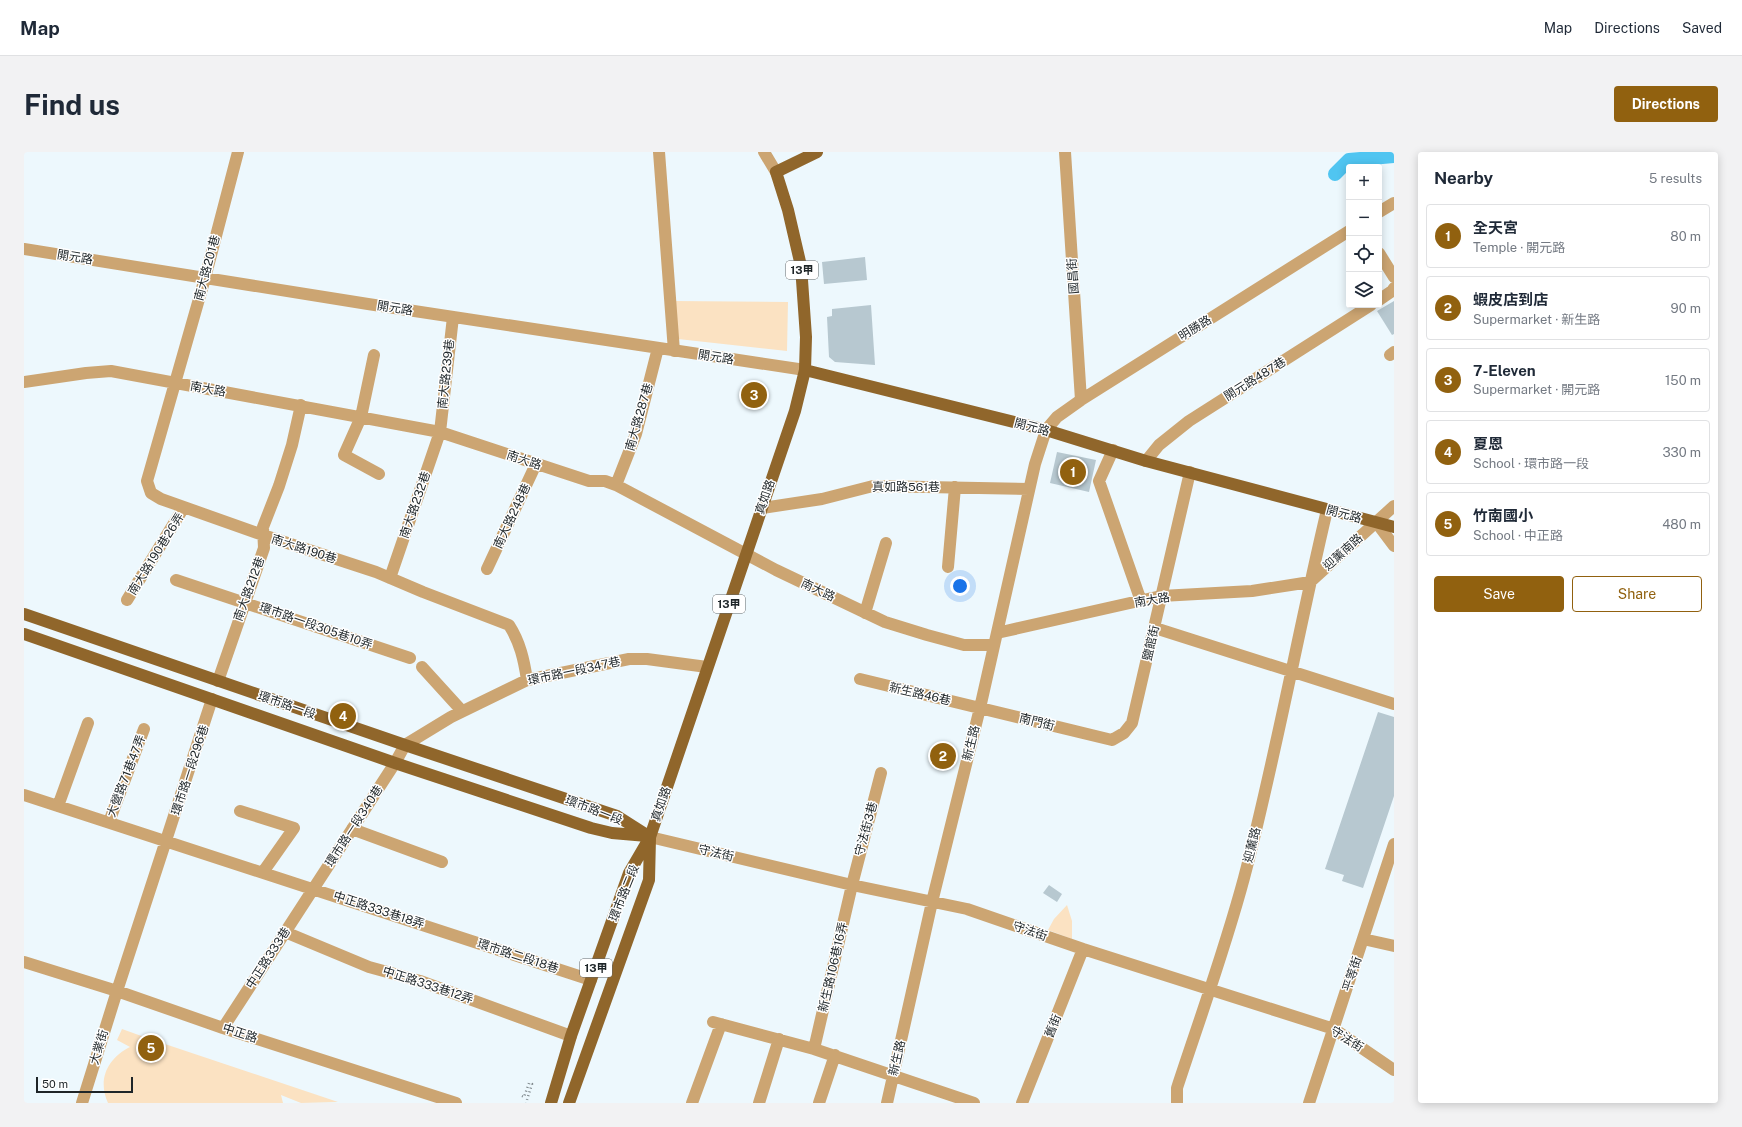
<!DOCTYPE html>
<html lang="en">
<head>
<meta charset="utf-8">
<style>
  body { margin:0; font-family:"Public Sans","Noto Sans TC",sans-serif; background:#f2f2f3; color:#1f2937 }
  .controls { position:absolute; right:12px; top:12px; display:grid; overflow:hidden; border-radius:4px; box-shadow:0 2px 10px #0003 }
  .controls button { width:36px; height:36px; display:grid; place-items:center; padding:0; border:0; border-bottom:1px solid #e0e1e3; background:#fff; color:#1f2937; font:20px sans-serif }
  .scale { position:absolute; left:12px; bottom:10px; width:97px; box-sizing:border-box; padding-left:4px; border:2px solid #1e2528; border-top:0; font-size:11px; line-height:14px; white-space:nowrap; color:#1e2528; -webkit-text-stroke:3px #fff; paint-order:stroke }
  .you { position:absolute; left:936px; top:434px; width:14px; height:14px; margin:-10px; border:3px solid #fff; border-radius:50%; background:#1a73e8; box-shadow:0 0 0 6px #1a73e833 }
  .badge { display:grid; place-items:center; width:26px; height:26px; border-radius:50%; background:#91610f; color:#fff; font-size:13px; font-weight:700 }
  .pin { position:absolute; translate:-50% -50%; border:2px solid #fff; box-shadow:0 1px 4px #0006 }
  .list { margin:0; padding:0; list-style:none }
  h2 { display:flex; justify-content:space-between; align-items:center; height:52px; margin:0; padding:0 16px; font-size:17px }
  h2 small { font-size:13px; font-weight:400; color:#747a83 }
  .list li { display:grid; grid-template-columns:26px 1fr auto; gap:12px; align-items:center; box-sizing:border-box; height:64px; margin:0 8px 8px; padding:0 8px; border:1px solid #e0e1e3; border-radius:4px }
  .list b { display:block; font-size:15px; white-space:nowrap }
  .list p { margin:0; font-size:13px; white-space:nowrap; color:#747a83 }
  .list em { font-size:13px; font-style:normal; color:#747a83 }
  .actions { display:flex; gap:8px; padding:12px 16px }
  .actions a { flex:1; padding:9px 0; border:1px solid #91610f; border-radius:4px; text-align:center; font-size:14px; color:#91610f }
  .actions .main { background:#91610f; color:#fff }
  .icon { flex:none; width:22px; height:22px; fill:none; stroke:currentColor; stroke-width:2; stroke-linecap:round; stroke-linejoin:round }
  .map { position:relative; flex:none; width:1370px; height:951px; overflow:hidden; border-radius:4px }
  header { display:flex; align-items:center; gap:24px; box-sizing:border-box; height:56px; padding:0 20px; background:#fff; border-bottom:1px solid #e0e1e3 }
  header strong { font-size:19px }
  nav { display:flex; gap:22px; margin-inline-start:auto; font-size:14px }
  .intro { display:flex; align-items:center; justify-content:space-between; box-sizing:border-box; height:96px; padding:0 24px }
  h1 { margin:0; font-size:28px }
  .button { padding:10px 18px; border-radius:4px; background:#91610f; color:#fff; font-size:14px; font-weight:700 }
  main { display:flex; gap:24px; padding:0 24px }
  aside { flex:1; background:#fff; border-radius:4px; box-shadow:0 2px 10px #0003 }
  .map>svg:first-child { display:block }
</style>
</head>
<body>
<header>
<strong>Map</strong>
<nav><a>Map</a><a>Directions</a><a>Saved</a></nav>
</header>
<div class="intro"><h1>Find us</h1><a class="button">Directions</a></div>
<main>
<div class="map">
<svg width="1370" height="951" viewBox="0 0 1370 951">
  <rect width="100%" height="100%" fill="#edf8fd"/>
  <!-- green -->
  <path fill="#fbe2c2" d="M649,149L764,150L763,199L654,187Z
    M1043,753L1048,769V787L1024,778L1030,767Z
    M98,877L123,886L314,950L277,951L257,943L259,951H84C73,927 84,906 106,895L93,888Z"/>
  <g fill="none" stroke-linecap="round" stroke-linejoin="round">
    <!-- canal -->
    <path stroke="#50c5f1" stroke-width="14" d="M1311,22L1325,8L1370,4"/>
  </g>
  <!-- building -->
  <path fill="#b7c8d0" d="M841,105L843,128L800,132L798,110Z
    M1370,149V182L1368,183L1353,159Z
    M847,153L851,213L811,210L805,205L803,165L808,164V157Z
    M1033,300L1072,308L1065,340L1026,331Z
    M1354,560L1370,565V644L1339,736L1318,729L1320,723L1301,717Z
    M1025,733L1038,742L1033,750L1019,741Z"/>
  <g fill="none" stroke-linecap="round" stroke-linejoin="round">
    <!-- path -->
    <path stroke="#7d868a" stroke-width="2.5" stroke-dasharray="1 3" stroke-linecap="butt" d="M498,944L500,945L505,931L508,932L502,951"/>
    <!-- minor -->
    <path stroke="#cca572" stroke-width="12" d="M214,0L181,126L123,329L127,341L137,347L239,383L352,420L399,440L485,473C496,490 500,508 503,528
      M635,0L650,199
      M740,0L752,20
      M1041,0L1057,248
      M1355,60L1370,51
      M0,97L344,152L781,218
      M1355,101L1370,125
      M1355,148L1368,139L1370,136
      M350,203L337,265L320,303L355,322
      M1366,203L1370,200
      M0,230L62,221L87,219L416,280L565,329H581L592,333L752,418L861,470L903,483L940,493H970
      M1089,298L1075,329L1117,449
      M1122,309L1135,293L1165,269L1347,153
      M592,333L612,282L634,196
      M738,356L798,347L849,334L1005,337
      M1352,370L1370,394
      M924,415L931,335
      M463,417L512,312
      M366,426L416,280L429,165
      M152,428L386,506
      M1286,430L1370,354
      M103,448L160,355
      M841,461L862,391
      M1131,476L1370,552
      M973,481L1137,444L1228,439L1286,430
      M398,515L438,559
      M836,527L1088,588L1100,581L1108,571L1166,320
      M194,529L240,396L239,375L255,334L268,293L277,253
      M0,643L567,828
      M34,654L64,571
      M216,659L270,676L239,720
      M85,670L120,577
      M328,677L418,710
      M626,685L828,733L943,757L1059,797L1310,877L1370,918
      M261,780L345,815L396,829L547,884
      M1339,787L1370,794
      M0,810L93,839L199,876L432,951
      M689,870L790,897L950,951
      M199,876L371,611L381,593L427,565L503,528L605,507H623L683,515
      M790,897L828,733L857,621
      M58,951L93,839L188,547
      M668,951L697,872
      M735,951L755,887
      M795,951L811,903
      M863,951L908,750L956,556L1011,312L1022,278L1033,265L1057,248L1325,79
      M998,951L1059,797
      M1153,951V936C1176,866 1201,797 1220,726C1252,604 1274,480 1303,358
      M1285,951L1370,692"/>
    <!-- major -->
    <path stroke="#90662b" stroke-width="12" d="M781,218L1022,278L1122,309L1370,375
      M0,462L381,593L593,664L626,685
      M0,482L371,611L567,676L588,681L623,684
      M527,951L547,884L605,721L626,685L771,259L781,218L782,185L777,114L764,58L752,20L793,0
      M545,951L625,728L626,686"/>
  </g>
  <g text-anchor="middle" dominant-baseline="central" stroke-width="3" stroke-linejoin="round" paint-order="stroke">
    <!-- shield labels -->
    <g fill="#fff" stroke="#626668" stroke-width="1">
      <rect x="762" y="109" width="32" height="18" rx="3"/>
      <rect x="689" y="443" width="32" height="18" rx="3"/>
      <rect x="556" y="807" width="32" height="18" rx="3"/>
    </g>
    <g font-size="11" font-weight="bold" fill="#1e2528">
      <text x="778" y="118">13甲</text>
      <text x="705" y="452">13甲</text>
      <text x="572" y="816">13甲</text>
    </g>
    <!-- street labels -->
    <g font-size="12" fill="#1e2528" stroke="#fff">
      <text transform="translate(51 105) rotate(9)">開元路</text>
      <text transform="translate(183 116) rotate(-75)">南大路201巷</text>
      <text transform="translate(1049 124) rotate(-94)">國昌街</text>
      <text transform="translate(371 156) rotate(9)">開元路</text>
      <text transform="translate(1171 176) rotate(-32)">明勝路</text>
      <text transform="translate(692 205) rotate(9)">開元路</text>
      <text transform="translate(422 222) rotate(-84)">南大路239巷</text>
      <text transform="translate(1231 227) rotate(-32)">開元路487巷</text>
      <text transform="translate(184 237) rotate(10)">南大路</text>
      <text transform="translate(615 265) rotate(-74)">南大路287巷</text>
      <text transform="translate(1008 275) rotate(15)">開元路</text>
      <text transform="translate(500 308) rotate(18)">南大路</text>
      <text x="882" y="335">真如路561巷</text>
      <text transform="translate(741 345) rotate(-71)">真如路</text>
      <text transform="translate(391 353) rotate(-71)">南大路232巷</text>
      <text transform="translate(1320 362) rotate(15)">開元路</text>
      <text transform="translate(488 364) rotate(-65)">南大路248巷</text>
      <text transform="translate(280 397) rotate(18)">南大路190巷</text>
      <text transform="translate(1319 400) rotate(-42)">迎薰南路</text>
      <text transform="translate(132 402) rotate(-58)">南大路190巷26弄</text>
      <text transform="translate(225 437) rotate(-70)">南大路212巷</text>
      <text transform="translate(794 438) rotate(25)">南大路</text>
      <text transform="translate(1128 448) rotate(-10)">南大路</text>
      <text transform="translate(292 474) rotate(19)">環市路一段305巷10弄</text>
      <text transform="translate(1127 491) rotate(-77)">鹽館街</text>
      <text transform="translate(550 519) rotate(-12)">環市路一段347巷</text>
      <text transform="translate(896 542) rotate(13)">新生路46巷</text>
      <text transform="translate(263 553) rotate(19)">環市路一段</text>
      <text transform="translate(1013 570) rotate(14)">南門街</text>
      <text transform="translate(947 591) rotate(-76)">新生路</text>
      <text transform="translate(166 618) rotate(-72)">環市路一段296巷</text>
      <text transform="translate(102 624) rotate(-69)">大營路71巷47弄</text>
      <text transform="translate(637 652) rotate(-71)">真如路</text>
      <text transform="translate(570 658) rotate(21)">環市路一段</text>
      <text transform="translate(330 674) rotate(-57)">環市路一段340巷</text>
      <text transform="translate(842 677) rotate(-75)">守法街3巷</text>
      <text transform="translate(1228 693) rotate(-76)">迎薰路</text>
      <text transform="translate(692 701) rotate(13)">守法街</text>
      <text transform="translate(600 741) rotate(-68)">環市路二段</text>
      <text transform="translate(355 758) rotate(18)">中正路333巷18弄</text>
      <text transform="translate(1006 779) rotate(19)">守法街</text>
      <text transform="translate(494 804) rotate(18)">環市路二段18巷</text>
      <text transform="translate(244 806) rotate(-57)">中正路333巷</text>
      <text transform="translate(809 815) rotate(-77)">新生路106巷16弄</text>
      <text transform="translate(1328 822) rotate(-72)">平等街</text>
      <text transform="translate(404 833) rotate(18)">中正路333巷12弄</text>
      <text transform="translate(1029 874) rotate(-68)">舊街</text>
      <text transform="translate(216 881) rotate(18)">中正路</text>
      <text transform="translate(1323 887) rotate(32)">守法街</text>
      <text transform="translate(75 895) rotate(-73)">大業街</text>
      <text transform="translate(873 906) rotate(-77)">新生路</text>
    </g>
  </g>
</svg>
<div class="controls">
<button>+</button>
<button>−</button>
<button><svg class="icon" aria-label="locate" viewBox="0 0 24 24"><circle cx="12" cy="12" r="6"/><path d="M12 2v4M12 18v4M2 12h4M18 12h4"/></svg></button>
<button><svg class="icon" aria-label="layers" viewBox="0 0 24 24"><path d="M12 4l9 5-9 5-9-5zM3 14l9 5 9-5"/></svg></button>
</div>
<div class="scale">50 m</div>
<div class="you"></div>
<div class="pin badge" style="left:1049px;top:320px">1</div>
<div class="pin badge" style="left:919px;top:604px">2</div>
<div class="pin badge" style="left:730px;top:243px">3</div>
<div class="pin badge" style="left:319px;top:564px">4</div>
<div class="pin badge" style="left:127px;top:896px">5</div>
</div>
<aside>
<h2>Nearby<small>5 results</small></h2>
<ul class="list">
<li><span class="badge">1</span><div><b>全天宮</b><p>Temple · 開元路</p></div><em>80 m</em></li>
<li><span class="badge">2</span><div><b>蝦皮店到店</b><p>Supermarket · 新生路</p></div><em>90 m</em></li>
<li><span class="badge">3</span><div><b>7-Eleven</b><p>Supermarket · 開元路</p></div><em>150 m</em></li>
<li><span class="badge">4</span><div><b>夏恩</b><p>School · 環市路一段</p></div><em>330 m</em></li>
<li><span class="badge">5</span><div><b>竹南國小</b><p>School · 中正路</p></div><em>480 m</em></li>
</ul>
<div class="actions"><a class="main">Save</a><a>Share</a></div>
</aside>
</main>
</body>
</html>
